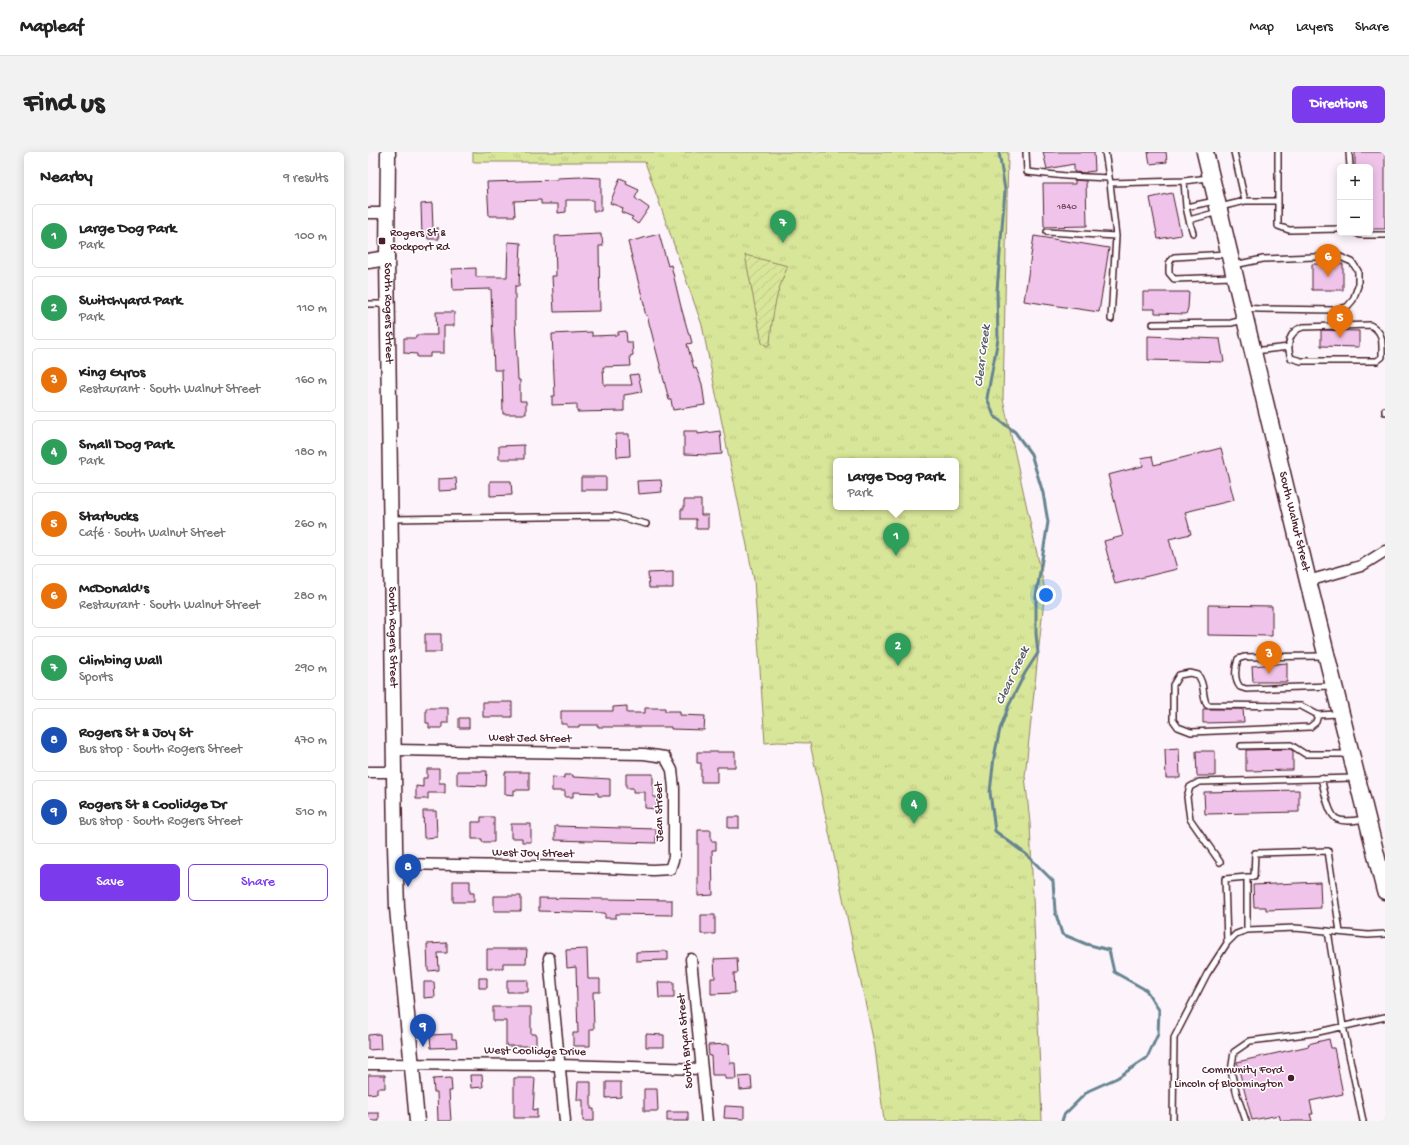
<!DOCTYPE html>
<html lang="en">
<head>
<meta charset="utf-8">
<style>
  body { margin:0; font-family:"Gochi Hand",sans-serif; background:#f2f2f2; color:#222 }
  .controls { position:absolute; right:12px; top:12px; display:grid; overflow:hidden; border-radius:6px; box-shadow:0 2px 10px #0003 }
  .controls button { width:36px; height:36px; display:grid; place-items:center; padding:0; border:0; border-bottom:1px solid #e0e0e0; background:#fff; color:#222; font:20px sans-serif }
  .you { position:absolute; left:678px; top:443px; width:14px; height:14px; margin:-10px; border:3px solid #fff; border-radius:50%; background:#1a73e8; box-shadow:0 0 0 6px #1a73e833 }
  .badge { display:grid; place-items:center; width:26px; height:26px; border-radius:50%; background:#7c3aed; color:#fff; font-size:13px; font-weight:700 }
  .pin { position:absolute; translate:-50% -33px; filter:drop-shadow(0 1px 2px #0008) }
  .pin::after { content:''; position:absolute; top:21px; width:14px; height:12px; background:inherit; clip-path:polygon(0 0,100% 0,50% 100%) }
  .popup { position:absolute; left:465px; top:306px; width:126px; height:52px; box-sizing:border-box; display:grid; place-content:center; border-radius:6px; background:#fff; filter:drop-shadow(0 1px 3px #0005); font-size:13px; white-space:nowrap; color:#767676 }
  .popup b { font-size:15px; color:#222 }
  .popup::after { content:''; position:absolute; left:50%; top:100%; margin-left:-8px; border:8px solid transparent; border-top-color:#fff }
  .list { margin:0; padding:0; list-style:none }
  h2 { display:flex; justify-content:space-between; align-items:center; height:52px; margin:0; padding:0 16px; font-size:17px }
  h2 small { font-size:13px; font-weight:400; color:#767676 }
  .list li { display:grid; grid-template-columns:26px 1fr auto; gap:12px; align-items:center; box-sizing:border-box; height:64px; margin:0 8px 8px; padding:0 8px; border:1px solid #e0e0e0; border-radius:6px }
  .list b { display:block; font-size:15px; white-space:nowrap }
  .list p { margin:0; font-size:13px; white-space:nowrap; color:#767676 }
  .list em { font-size:13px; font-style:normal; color:#767676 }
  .actions { display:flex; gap:8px; padding:12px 16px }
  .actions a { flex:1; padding:9px 0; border:1px solid #7c3aed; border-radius:6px; text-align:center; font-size:14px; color:#7c3aed }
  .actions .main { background:#7c3aed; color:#fff }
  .map { position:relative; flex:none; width:1017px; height:969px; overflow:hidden; border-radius:6px }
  header { display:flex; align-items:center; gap:24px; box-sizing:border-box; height:56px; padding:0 20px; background:#fff; border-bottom:1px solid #e0e0e0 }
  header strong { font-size:19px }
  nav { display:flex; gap:22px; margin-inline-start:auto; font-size:14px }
  .intro { display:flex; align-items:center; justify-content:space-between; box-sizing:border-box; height:96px; padding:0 24px }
  h1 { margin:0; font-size:28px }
  .button { padding:10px 18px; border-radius:6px; background:#7c3aed; color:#fff; font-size:14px; font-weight:700 }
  main { display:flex; gap:24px; padding:0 24px }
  aside { flex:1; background:#fff; border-radius:6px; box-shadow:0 2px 10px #0003 }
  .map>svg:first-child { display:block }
</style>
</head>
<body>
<header>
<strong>Mapleaf</strong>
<nav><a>Map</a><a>Layers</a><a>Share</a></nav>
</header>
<div class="intro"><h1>Find us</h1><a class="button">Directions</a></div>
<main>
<aside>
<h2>Nearby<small>9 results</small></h2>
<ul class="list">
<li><span class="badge" style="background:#2e9e5b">1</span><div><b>Large Dog Park</b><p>Park</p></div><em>100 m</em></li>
<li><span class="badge" style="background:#2e9e5b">2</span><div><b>Switchyard Park</b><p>Park</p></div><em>110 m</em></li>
<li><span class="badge" style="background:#e8710a">3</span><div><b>King Gyros</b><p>Restaurant · South Walnut Street</p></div><em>160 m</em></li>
<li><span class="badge" style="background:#2e9e5b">4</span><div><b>Small Dog Park</b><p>Park</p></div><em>180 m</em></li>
<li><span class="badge" style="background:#e8710a">5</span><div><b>Starbucks</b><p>Café · South Walnut Street</p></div><em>260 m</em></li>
<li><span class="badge" style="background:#e8710a">6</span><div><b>McDonald's</b><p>Restaurant · South Walnut Street</p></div><em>280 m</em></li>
<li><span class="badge" style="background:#2e9e5b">7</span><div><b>Climbing Wall</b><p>Sports</p></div><em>290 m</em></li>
<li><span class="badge" style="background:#1a4fb4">8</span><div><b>Rogers St &amp; Joy St</b><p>Bus stop · South Rogers Street</p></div><em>470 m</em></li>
<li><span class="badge" style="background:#1a4fb4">9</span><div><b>Rogers St &amp; Coolidge Dr</b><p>Bus stop · South Rogers Street</p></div><em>510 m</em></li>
</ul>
<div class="actions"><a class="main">Save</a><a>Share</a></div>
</aside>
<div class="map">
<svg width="1017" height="969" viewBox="0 0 1017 969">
  <defs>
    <pattern id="grass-tufts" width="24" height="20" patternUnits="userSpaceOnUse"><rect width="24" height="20" fill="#d8e699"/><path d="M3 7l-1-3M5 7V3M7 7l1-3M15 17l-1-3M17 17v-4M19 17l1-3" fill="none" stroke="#bbc584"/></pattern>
    <pattern id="garden-furrows" width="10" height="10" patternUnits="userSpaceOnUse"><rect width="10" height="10" fill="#d8e699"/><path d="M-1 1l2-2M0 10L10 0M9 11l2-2" fill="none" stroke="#bbc584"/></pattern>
  </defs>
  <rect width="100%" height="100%" fill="#fcf3fb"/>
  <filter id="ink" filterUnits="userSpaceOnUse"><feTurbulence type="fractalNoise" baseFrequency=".025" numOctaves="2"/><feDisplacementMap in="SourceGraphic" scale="8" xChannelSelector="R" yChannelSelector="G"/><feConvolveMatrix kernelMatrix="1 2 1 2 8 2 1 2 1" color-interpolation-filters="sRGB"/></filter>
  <g filter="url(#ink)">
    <!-- grass -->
    <path fill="url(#grass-tufts)" stroke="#918262" fill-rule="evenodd" d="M105,0H640L635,247L677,438L657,624L662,671L674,969H516L507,896L442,591L410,590L397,591L386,428L334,173L277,10H105ZM468,309H588V355H468Z"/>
    <!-- garden -->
    <path fill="url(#garden-furrows)" stroke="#918262" d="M377,103L420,114C408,139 404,164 402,192L399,194L394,191Z"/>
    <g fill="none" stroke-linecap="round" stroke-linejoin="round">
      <!-- stream -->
      <path stroke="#668490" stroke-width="3" d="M631,0L637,38L629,139L630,187L619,246L626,264L647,280L663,302L675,341L680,370L668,445V482L670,501L657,521L641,553L632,577L626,605L622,640L627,679L659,703L685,729L687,759L694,782L718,792L741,798L746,820L778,838L791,858L790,882L779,906L749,926L720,939L696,963L694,969"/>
    </g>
    <!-- building -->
    <path fill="#f0c4ea" stroke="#4a1f2b" d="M675,0H726L727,19L718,20V21L706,20V12L679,17Z
      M780,0H798L799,10L782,12Z
      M987,0H1017V77H1002V15H987Z
      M214,25L233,26V59H225V48H198V60L190,61V52H173V48L146,49L147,64H121L119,30L189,28V26Z
      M252,26L259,29L258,32L271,38L267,46L281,56L270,72L263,67L265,65L253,60L255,56L242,51Z
      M707,28L718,29L719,74L676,75L675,32H707Z
      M804,41L813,83L790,87L782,46Z
      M64,51L65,77L70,76L71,87H60L59,83L54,84L53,52Z
      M233,82V85H234L235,94H231L232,159L186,160L184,124H188L187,84Z
      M291,82L300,114L303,113L313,155L321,183H322L324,191L319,192L326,216H328L334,232L337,253L305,258L303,248H301L279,163L278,164L276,156H277L260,90Z
      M666,84L741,96L731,160L656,149Z
      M140,90L153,91L151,134H147V167L150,228H152V249H158V262H135L134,218H126L123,137L85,138L84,117L108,116V125H139Z
      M944,112H975V138H944Z
      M775,140H821L820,156L818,162L787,161V157H775Z
      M68,160H86V174H76V201H62V205H49V202L36,201V186H48V183H69Z
      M953,178L991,179V195L953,194Z
      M258,179L259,190H264L265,203L262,204L263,214L235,215L236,233H264L262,223L270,222L274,240L256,243V259L209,260V252L184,253V244H187L184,182L224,180V184L250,183V180Z
      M780,184L852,187L856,210L780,208Z
      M316,279H330V282L352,279L354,302L340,303L316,302Z
      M248,282H261L262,304L249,305Z
      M156,293V307H131V294Z
      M853,296L866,348L817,360L823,382L801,387L809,417L747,432L736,389L755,384L740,323L775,314L773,306L784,304L786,313Z
      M213,325H238V338H213Z
      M88,326L89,338L70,339V327Z
      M293,328L294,340L270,342L269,329Z
      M122,329H143L144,343L122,344Z
      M316,348H333V363H340V377H328V367H313V357H316Z
      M305,420V436H281L280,421Z
      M840,453L904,454V484L840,483Z
      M57,482H73V500H57Z
      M919,511V530H885L884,514Z
      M115,550H144V565H115Z
      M259,554V561H277V556H297V559H312V563L337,564L336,578L303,577V575H230V573H211V575H199V572H193V559H245V555Z
      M58,556H80V571H74V576H61V571H58Z
      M835,557H875L876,570L835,571Z
      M91,566H101V576H91Z
      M811,596L812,626H798L797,597Z
      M922,597L925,599V618L878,619V598Z
      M828,599H847V624H829Z
      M329,600H367V615H349V630H333V611H329Z
      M59,617H71V631H77V641H60V647H48V634L55,635V626H59Z
      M89,619H119L118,634L89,633Z
      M137,620H161V638H146V643L137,642Z
      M258,622H285V645H289L288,657L277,656V640H265V636H258Z
      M196,623H205V625L242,627V644H230V641L205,640V645H197V639H184V625L196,626Z
      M931,638V660L837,662L836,640Z
      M55,659H68L69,685L56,686Z
      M113,665H126V690H114V687H104V670H113Z
      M360,665H371V676H360Z
      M143,672H163V690H154V686H143Z
      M187,674L288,677V691L187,688Z
      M330,678H343V689H348V698H344L345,743L330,744Z
      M85,729H102V741H106V750H85Z
      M952,730L953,756L898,758V755H886L885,733Z
      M126,744H153V759H126Z
      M171,746L304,748V763L248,762V766H237V761L171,759Z
      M333,763H347V782H333Z
      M79,791V801H70L71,818L60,819L59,792Z
      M119,797H159L158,811H135V816H119Z
      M219,797L220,827H232V840H225L226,877H222V894H205V881H210L208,815L199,816L198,798Z
      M300,799V808L268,809V800Z
      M369,806L370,821H366L367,841L343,842V826H347L346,807Z
      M111,826H119V836H111Z
      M139,828H160V840H139Z
      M56,830H66L67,845L56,846Z
      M290,830H306V846H291Z
      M125,855H163V882H168V894H138V869H125Z
      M12,882L13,897L0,898V883Z
      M84,882V887H88L89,895L63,896L62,883Z
      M278,882L296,883V895H278Z
      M961,887L963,896H966L975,942L942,949L945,962H942L944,969H913L911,963L884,968L869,910L941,894L940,892Z
      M361,892L362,911H367L368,927H357V923H344L343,904H341L340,893Z
      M0,923H17V936H9V941L0,942Z
      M102,923H114L115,935L103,936Z
      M383,924L384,937L372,938L371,925Z
      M83,926L84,939H81L83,969H70L69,940H66L65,927Z
      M146,926H167L165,958L169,957V966H146Z
      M210,930H223V957H226V969H215V948H209Z
      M238,930H253V945L238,946Z
      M276,937H289L290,959H276Z
      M357,954L376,955V967L356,966Z
      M299,960H320V969H299Z
      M0,961H11V969H0Z"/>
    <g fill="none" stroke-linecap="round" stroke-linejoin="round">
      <!-- lane casing -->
      <g stroke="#4a1f2b" stroke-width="8">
        <path id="lane" d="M658,0L659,20L698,24L741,26
          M737,0L742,31L816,29L840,26
          M866,0L877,49
          M910,0V74L921,78L972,77
          M981,0L982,15
          M816,29L818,55L821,68L850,60
          M742,31L748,84L743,167
          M818,55L847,49
          M852,55L877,49H910
          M821,68L825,81
          M679,80L748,84
          M988,81L992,83H1017
          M859,102L806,105C800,109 801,114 801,121L806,127L865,125
          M866,113L895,107L970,104L984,110L990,119V134L985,148L979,155L967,158L892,157L876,156
          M0,152H19
          M785,172L863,171L875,168
          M1002,173C1016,180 1014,190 1014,205L1009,209H933L923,206C918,193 921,179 935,175Z
          M886,199L921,195
          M1017,258V260
          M24,367L247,364L278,372
          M956,504L876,505L870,507C867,516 866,528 872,535L878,537L963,534
          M950,563L948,570L942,575L823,580L810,575L805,568V533L811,523L822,521L830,523C838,534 833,542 839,553L933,554L950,563L970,562
          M873,594L923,593L937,602H980
          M953,626C956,636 960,663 969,667C977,671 989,668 998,667
          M852,710L822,667L819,645L822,635L831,630L986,626
          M879,778V725H886L887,701L960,699L972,780
          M960,779L975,874L995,969
          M859,791L857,727L879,725
          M805,969L806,886L839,822L859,791L868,782L879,778L927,776L1000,783L1017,782
          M878,969L869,943L863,919L866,900L882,889L946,881L1017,865"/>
      </g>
      <!-- street casing -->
      <g stroke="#4a1f2b" stroke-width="13">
        <path id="street" d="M0,61H19
          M940,429L993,414L1017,399
          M26,598L276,602L297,605L304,618L306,636V705L302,717L285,718L212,715L28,712
          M0,620H27
          M181,806L197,969
          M323,807L339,969
          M0,912L191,913L334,917"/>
      </g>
      <!-- secondary casing -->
      <g stroke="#4a1f2b" stroke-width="17">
        <g id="secondary">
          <path id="s1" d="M20,0L19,106L27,694L29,756L49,969"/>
          <path d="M0,109L19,106"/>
        </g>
      </g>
      <!-- primary casing -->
      <g stroke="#4a1f2b" stroke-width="19">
        <g id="primary">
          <path id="s2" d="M837,0L940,429L1017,739"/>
        </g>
      </g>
      <!-- lane -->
      <use href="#lane" stroke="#fff" stroke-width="5"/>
      <!-- street -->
      <use href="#street" stroke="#fff" stroke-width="10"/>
      <!-- secondary -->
      <use href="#secondary" stroke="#fff" stroke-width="14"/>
      <!-- primary -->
      <use href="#primary" stroke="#fff" stroke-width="16"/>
    </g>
  </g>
  <!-- markers -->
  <g fill="#4a1f2b" stroke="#fff" stroke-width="1.5">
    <rect x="10" y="85" width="8" height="8" rx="2"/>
    <circle cx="923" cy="926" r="4"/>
  </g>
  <g text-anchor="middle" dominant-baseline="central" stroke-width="3" stroke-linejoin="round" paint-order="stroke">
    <!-- number labels -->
    <g font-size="10" fill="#74485b">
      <text x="699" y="55">1840</text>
    </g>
    <!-- poi labels -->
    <g font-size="12" fill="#4a1f2b" stroke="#fff" text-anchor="start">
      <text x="22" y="82">Rogers St &amp;<tspan x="22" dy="14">Rockport Rd</tspan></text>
      <text x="915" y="919" text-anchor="end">Community Ford<tspan x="915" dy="14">Lincoln of Bloomington</tspan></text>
    </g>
    <!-- street labels -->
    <g font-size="12" fill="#4a1f2b" stroke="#fff">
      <text stroke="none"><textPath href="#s1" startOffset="161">South Rogers Street</textPath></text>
      <text stroke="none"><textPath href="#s2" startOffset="380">South Walnut Street</textPath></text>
      <text stroke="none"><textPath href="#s1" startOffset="485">South Rogers Street</textPath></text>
      <text transform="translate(162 587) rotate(1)">West Jed Street</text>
      <text transform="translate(292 660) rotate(-91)">Jean Street</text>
      <text transform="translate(165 702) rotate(1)">West Joy Street</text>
      <text transform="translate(318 889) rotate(-95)">South Bryan Street</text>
      <text transform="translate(167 900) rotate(1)">West Coolidge Drive</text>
    </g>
    <!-- water labels -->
    <g font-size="13" font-style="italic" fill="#5a5a66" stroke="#fff">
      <text transform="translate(615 204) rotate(-83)">Clear Creek</text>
      <text transform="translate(645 524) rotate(-65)">Clear Creek</text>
    </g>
  </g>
</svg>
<div class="controls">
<button>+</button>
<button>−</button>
</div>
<div class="you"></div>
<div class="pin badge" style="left:528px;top:404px;background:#2e9e5b">1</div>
<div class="popup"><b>Large Dog Park</b>Park</div>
<div class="pin badge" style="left:530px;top:514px;background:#2e9e5b">2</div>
<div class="pin badge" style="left:901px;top:522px;background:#e8710a">3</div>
<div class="pin badge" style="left:546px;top:672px;background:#2e9e5b">4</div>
<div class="pin badge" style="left:972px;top:186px;background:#e8710a">5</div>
<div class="pin badge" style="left:960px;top:125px;background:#e8710a">6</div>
<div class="pin badge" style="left:415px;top:91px;background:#2e9e5b">7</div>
<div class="pin badge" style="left:40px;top:735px;background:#1a4fb4">8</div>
<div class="pin badge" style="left:55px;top:895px;background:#1a4fb4">9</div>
</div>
</main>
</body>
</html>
